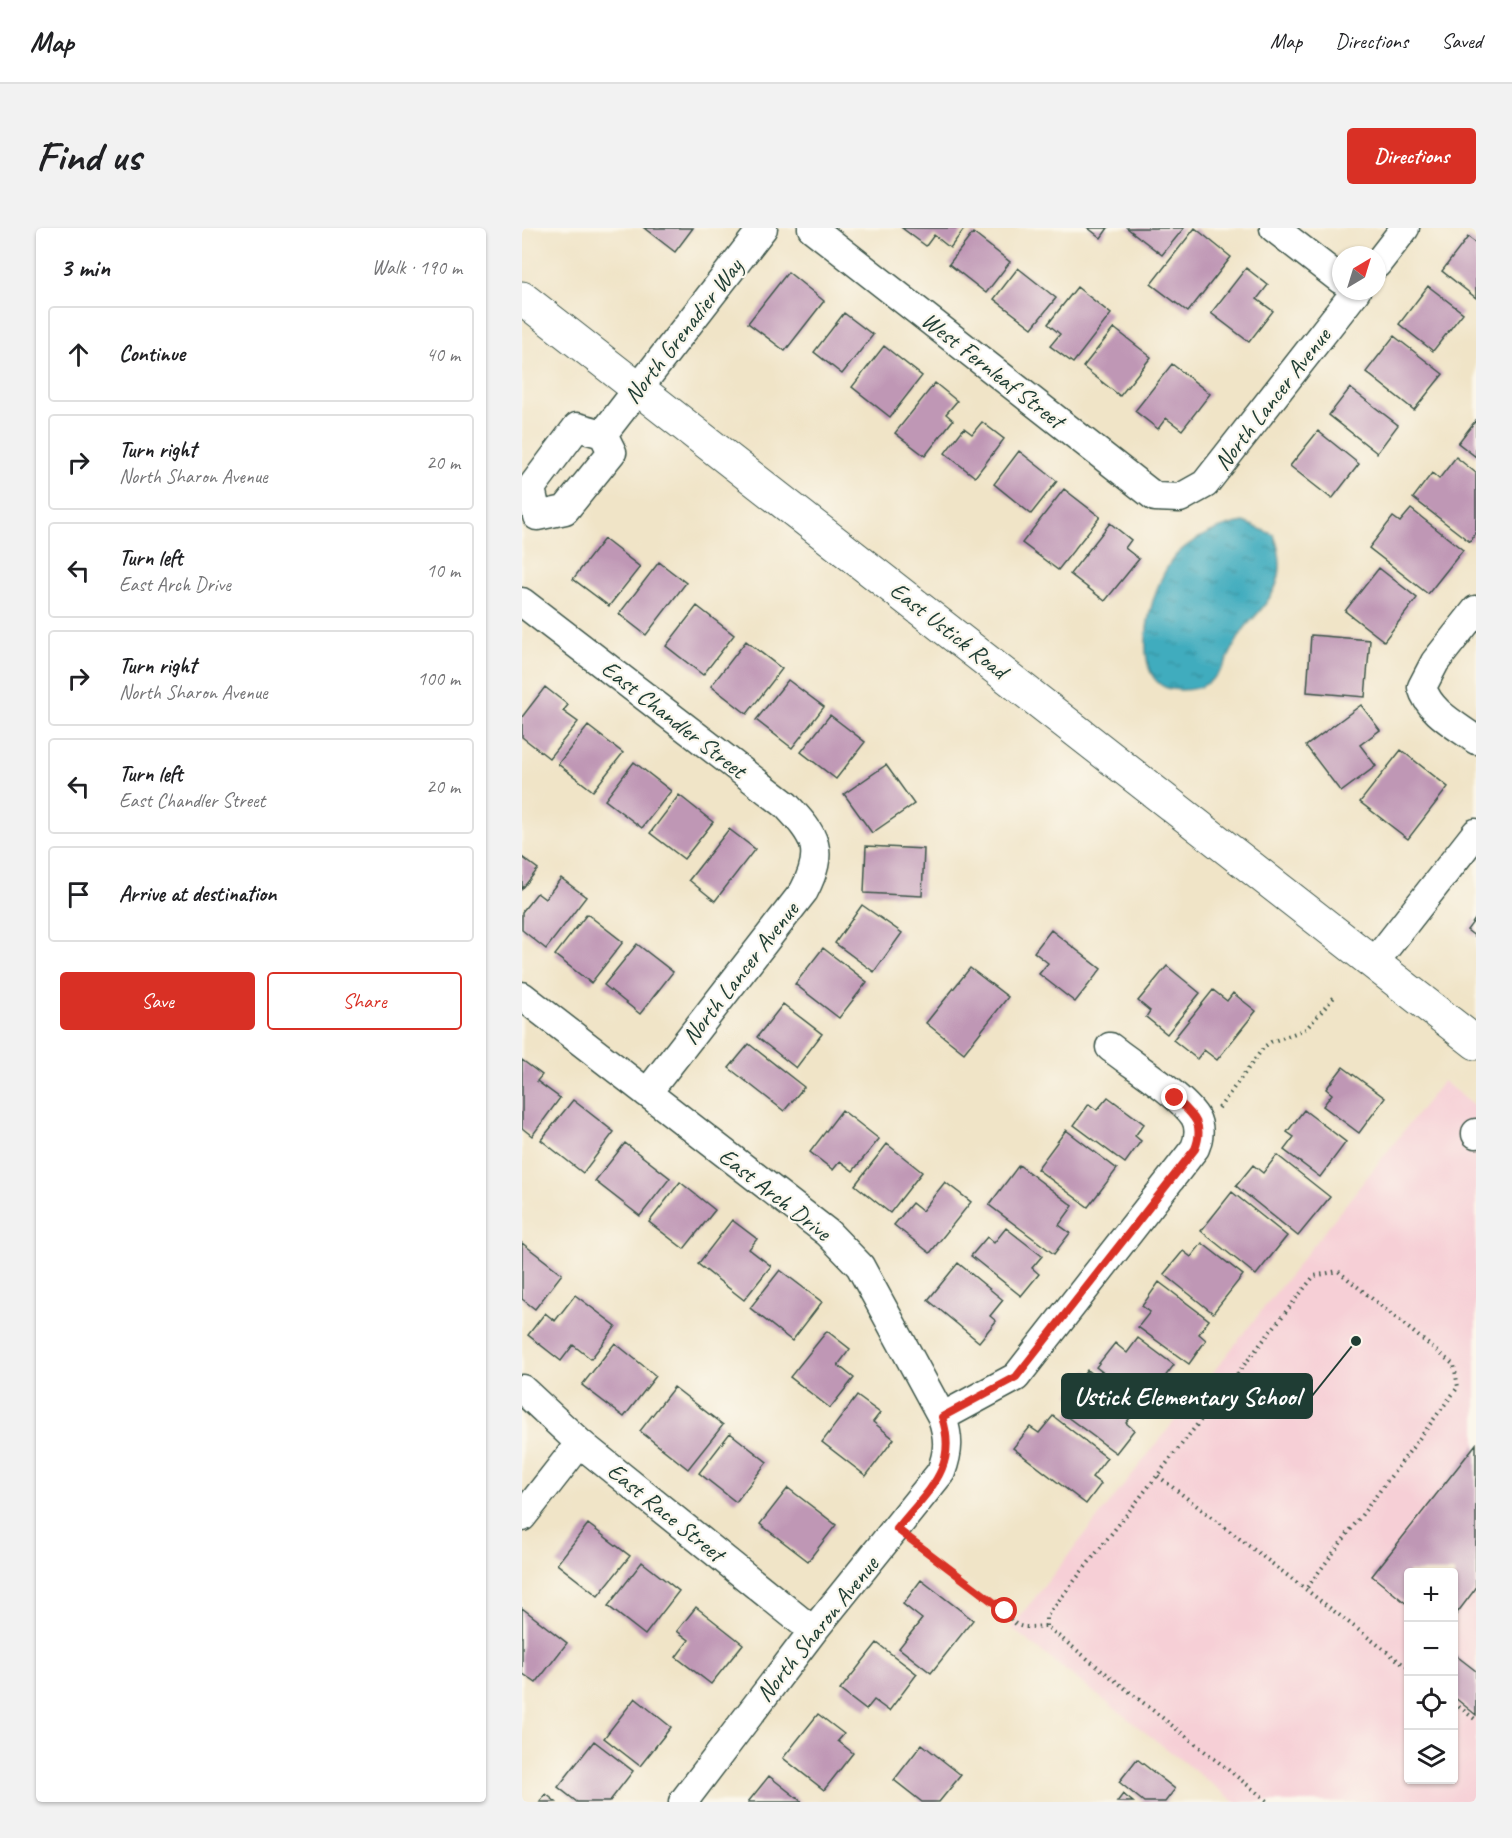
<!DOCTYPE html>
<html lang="en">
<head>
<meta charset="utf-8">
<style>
  body { margin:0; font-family:Caveat,sans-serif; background:#f2f2f2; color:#202124 }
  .controls { position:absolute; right:18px; bottom:18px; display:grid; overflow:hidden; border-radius:6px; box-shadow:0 2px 4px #0004 }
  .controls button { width:54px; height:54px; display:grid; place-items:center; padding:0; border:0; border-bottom:2px solid #e0e0e0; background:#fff; color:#202124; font:30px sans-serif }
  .compass { position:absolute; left:810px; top:18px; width:54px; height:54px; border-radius:50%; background:#fff; box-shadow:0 2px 4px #0004; rotate:38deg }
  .stop { position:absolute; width:18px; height:18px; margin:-14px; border:4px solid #d93025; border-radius:50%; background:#fff }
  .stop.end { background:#d93025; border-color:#fff; box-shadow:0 2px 6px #0008 }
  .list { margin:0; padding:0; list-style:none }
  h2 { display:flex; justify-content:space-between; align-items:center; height:78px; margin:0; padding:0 24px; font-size:26px }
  h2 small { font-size:20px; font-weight:400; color:#757577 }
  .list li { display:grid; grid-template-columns:39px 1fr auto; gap:18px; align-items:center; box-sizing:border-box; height:96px; margin:0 12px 12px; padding:0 12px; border:2px solid #e0e0e0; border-radius:6px }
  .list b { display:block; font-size:22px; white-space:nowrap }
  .list p { margin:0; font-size:20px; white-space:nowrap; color:#757577 }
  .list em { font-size:20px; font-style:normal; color:#757577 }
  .actions { display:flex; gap:12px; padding:18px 24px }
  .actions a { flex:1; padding:14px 0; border:2px solid #d93025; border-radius:6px; text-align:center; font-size:21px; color:#d93025 }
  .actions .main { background:#d93025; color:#fff }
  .icon { flex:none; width:33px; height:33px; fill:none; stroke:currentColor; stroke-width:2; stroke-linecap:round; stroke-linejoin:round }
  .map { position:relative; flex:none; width:954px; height:1574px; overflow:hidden; border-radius:6px }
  header { display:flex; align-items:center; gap:36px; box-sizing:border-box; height:84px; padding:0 30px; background:#fff; border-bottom:2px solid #e0e0e0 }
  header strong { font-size:28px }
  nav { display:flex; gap:33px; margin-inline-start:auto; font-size:21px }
  .intro { display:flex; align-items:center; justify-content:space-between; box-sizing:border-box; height:144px; padding:0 36px }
  h1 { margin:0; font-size:42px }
  .button { padding:15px 27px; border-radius:6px; background:#d93025; color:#fff; font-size:21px; font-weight:700 }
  main { display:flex; gap:36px; padding:0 36px }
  aside { flex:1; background:#fff; border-radius:6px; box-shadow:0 2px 4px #0004 }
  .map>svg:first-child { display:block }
</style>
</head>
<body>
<header>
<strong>Map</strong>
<nav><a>Map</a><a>Directions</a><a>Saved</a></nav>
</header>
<div class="intro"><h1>Find us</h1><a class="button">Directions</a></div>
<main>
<aside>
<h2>3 min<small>Walk · 190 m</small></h2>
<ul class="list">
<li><svg class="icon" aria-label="ahead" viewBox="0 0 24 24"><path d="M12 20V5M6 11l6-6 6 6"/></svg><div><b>Continue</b></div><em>40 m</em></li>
<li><svg class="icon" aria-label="right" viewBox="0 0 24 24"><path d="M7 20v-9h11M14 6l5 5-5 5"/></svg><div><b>Turn right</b><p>North Sharon Avenue</p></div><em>20 m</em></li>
<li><svg class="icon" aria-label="left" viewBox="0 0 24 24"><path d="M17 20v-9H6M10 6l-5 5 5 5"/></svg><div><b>Turn left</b><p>East Arch Drive</p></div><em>10 m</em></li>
<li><svg class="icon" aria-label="right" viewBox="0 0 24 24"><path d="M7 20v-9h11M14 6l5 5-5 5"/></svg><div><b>Turn right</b><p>North Sharon Avenue</p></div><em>100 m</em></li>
<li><svg class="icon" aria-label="left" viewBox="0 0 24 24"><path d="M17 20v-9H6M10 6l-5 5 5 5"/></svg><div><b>Turn left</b><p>East Chandler Street</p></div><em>20 m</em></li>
<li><svg class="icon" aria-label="arrive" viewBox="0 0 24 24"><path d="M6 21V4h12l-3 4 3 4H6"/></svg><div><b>Arrive at destination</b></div></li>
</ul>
<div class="actions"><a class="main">Save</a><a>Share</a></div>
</aside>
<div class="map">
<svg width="954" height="1574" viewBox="0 0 954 1574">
  <defs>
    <pattern id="water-ripples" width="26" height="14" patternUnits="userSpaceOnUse" patternTransform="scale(1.5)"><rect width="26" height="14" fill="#3facbe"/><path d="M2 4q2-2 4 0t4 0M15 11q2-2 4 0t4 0" fill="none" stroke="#348d9b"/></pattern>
  </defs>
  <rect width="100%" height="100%" fill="#fbf7ec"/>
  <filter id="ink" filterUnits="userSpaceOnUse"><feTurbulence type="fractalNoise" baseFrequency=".0167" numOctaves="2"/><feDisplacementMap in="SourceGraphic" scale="12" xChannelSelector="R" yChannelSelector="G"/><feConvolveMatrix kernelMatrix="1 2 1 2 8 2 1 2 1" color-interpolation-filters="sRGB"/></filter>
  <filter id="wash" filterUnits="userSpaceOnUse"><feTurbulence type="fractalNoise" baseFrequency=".008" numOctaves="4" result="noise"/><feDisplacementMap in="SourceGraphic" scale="24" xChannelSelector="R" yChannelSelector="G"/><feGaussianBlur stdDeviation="1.35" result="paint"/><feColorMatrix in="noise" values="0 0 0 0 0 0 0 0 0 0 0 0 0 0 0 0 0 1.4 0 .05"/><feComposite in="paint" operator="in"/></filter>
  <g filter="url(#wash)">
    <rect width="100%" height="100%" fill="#f0e4c7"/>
    <!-- built -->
    <path fill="#f6cfd6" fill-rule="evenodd" d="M921,853L954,879V1574H713L489,1400ZM886,1344H932V1552H886Z"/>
    <!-- water -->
    <path fill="url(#water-ripples)" stroke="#2f7479" stroke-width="1.5" d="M722,294L752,307C767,346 753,368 726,396C710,413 707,442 685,455C678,460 667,462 659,462C655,461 649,462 645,460C603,444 632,346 657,324C676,308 698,298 722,294Z"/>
    <g id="blocks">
      <!-- building -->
      <path fill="#bf97b5" d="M122,0H171L153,24Z
        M380,0H443L428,20L412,7L404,18Z
        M566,0H586L579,10Z
        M605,0H662L640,27Z
        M673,0L709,29L666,84L629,56Z
        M451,5L488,34L464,65L427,36Z
        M946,9L954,15V70L920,43Z
        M496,40L534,70L510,100L472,71Z
        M724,40L746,57L735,71L751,83L727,114L689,85Z
        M266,44L302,73L263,123L226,95Z
        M906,58L941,85L911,123L877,96Z
        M555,59L589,86L551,135L528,118L538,106L526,96Z
        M322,85L351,107L320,146L292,124Z
        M592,100L629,129L598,168L561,139Z
        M872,108L921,146L892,182L844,144Z
        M362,118L400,148L368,189L330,159Z
        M650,136L688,166L660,202L644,190L636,201L613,183Z
        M413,155L435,173L424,186L431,192L403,228L373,205Z
        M828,160L876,197L855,225L807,187Z
        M954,192V229L936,215Z
        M460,194L482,211L453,249L423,225L442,200L450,206Z
        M796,203L837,236L810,271L768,238Z
        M497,223L535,253L509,286L472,256Z
        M934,229L954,245V305L948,314L891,270L910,245L917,251Z
        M542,261L578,289L536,342L500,315Z
        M889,281L941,322L906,366L847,320L871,289L878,294Z
        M588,295L609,312L603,320L617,331L583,373L548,346Z
        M82,311L118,339L87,378L51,351Z
        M137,334L164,355L124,407L97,386Z
        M857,340L895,370L862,413L823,383Z
        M175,378L212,407L181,447L144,418Z
        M789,407L848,412L843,469L785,464Z
        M224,413L260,441L225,486L189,458Z
        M266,452L302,479L270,520L234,492Z
        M23,459L46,477L41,483L56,494L27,530L0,509V489Z
        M839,477L858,502L838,517L854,538L819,564L784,518Z
        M308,487L343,514L314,551L279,524Z
        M66,498L101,525L71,563L36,536Z
        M879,522L926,559L886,611L838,574Z
        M112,534L149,563L120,600L83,572Z
        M364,537L392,576L350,605L322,566Z
        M157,567L191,594L162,631L128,605Z
        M207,601L233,621L193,673L167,652Z
        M344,618L402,621L400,668L342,665Z
        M0,629L16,641L0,661Z
        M39,650L64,669L24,721L0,702V684L15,665L23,671Z
        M340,677L380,705L352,744L313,715Z
        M65,686L101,714L69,755L33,727Z
        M954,690V709L945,702Z
        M529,702L579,741L553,774L517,746L526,735L512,724Z
        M115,716L151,744L118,786L82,757Z
        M301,720L345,754L317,790L273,756Z
        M645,738L678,765L645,806L624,789L628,783L616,773Z
        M448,740L486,769L442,825L404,795Z
        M691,762L705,773L711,765L734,783L695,832L682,822L675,831L651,812Z
        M261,776L300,806L274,840L235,809Z
        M227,816L282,859L262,883L207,840Z
        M0,832L20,847L15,853L38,870L10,908L0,900Z
        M821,839L863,870L837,905L801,878L810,866L804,861Z
        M586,869L622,896L613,908L619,913L603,935L552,897L567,876L575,882Z
        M51,872L92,904L61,945L19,912Z
        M320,882L357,911L331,943L318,933L311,942L288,924Z
        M782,882L824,914L798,949L762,922L772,909L765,904Z
        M544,902L595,941L566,979L515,941Z
        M103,915L148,950L118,988L73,953Z
        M365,916L400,944L368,985L333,957Z
        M755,927L808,969L776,1008L714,958L731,937L741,945Z
        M497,937L551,978L537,997L548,1005L532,1026L467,977Z
        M158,954L193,982L162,1021L127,994Z
        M423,954L449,974L408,1025L372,997L390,975L400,983Z
        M710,964L765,1008L734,1047L679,1003Z
        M210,992L235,1011L227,1021L249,1038L222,1072L176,1036Z
        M484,1000L520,1028L510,1040L517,1046L499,1068L449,1028L465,1009L472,1015Z
        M0,1015L40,1046L13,1081L0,1071Z
        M680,1015L721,1047L691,1085L642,1046L661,1023L669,1029Z
        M436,1035L481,1072L468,1088L474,1093L457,1114L406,1072Z
        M258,1042L300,1074L270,1113L228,1080Z
        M637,1054L687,1092L677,1106L684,1112L667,1136L616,1099L628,1084L620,1078Z
        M53,1067L94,1098L69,1131L51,1117L39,1133L6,1107L23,1085L33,1093Z
        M305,1103L328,1121L316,1137L332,1150L308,1180L268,1149Z
        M616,1110L652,1137L622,1176L574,1139L593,1115L605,1125Z
        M93,1115L134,1148L102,1189L60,1157Z
        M565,1142L615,1181L604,1195L612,1202L594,1225L544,1188L555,1173L547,1166Z
        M152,1159L201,1197L166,1241L118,1203Z
        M335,1168L358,1185L351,1194L372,1211L344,1248L300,1214Z
        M531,1188L585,1230L570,1249L579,1256L564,1276L491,1220L508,1199L517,1205Z
        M208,1205L245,1234L214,1274L177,1245Z
        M954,1216V1360L932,1389V1344H886V1377L850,1348Z
        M266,1260L314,1297L286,1333L238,1296Z
        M66,1296L108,1328L76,1368L35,1336Z
        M120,1334L157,1363L123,1407L86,1378Z
        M399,1352L451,1392L409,1445L377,1420L400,1391L381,1376Z
        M174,1379L221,1416L189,1456L154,1429L167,1412L155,1403Z
        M0,1380L45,1415L14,1455L0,1445Z
        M355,1415L395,1446L367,1483L352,1472L344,1482L318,1462Z
        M932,1426L954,1443V1487L932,1469Z
        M113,1470L149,1499L118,1538L82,1510Z
        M296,1486L322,1506L316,1513L331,1525L302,1562L261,1530Z
        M72,1513L111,1543L87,1574H55L36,1559Z
        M400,1516L439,1547L417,1574H400L372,1552Z
        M615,1531L653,1561L643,1574H622L597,1554Z
        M247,1548L280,1574H226Z
        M24,1566L34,1574H18Z
        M601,1566L611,1574H595Z"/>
    </g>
  </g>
  <g filter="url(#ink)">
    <use href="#blocks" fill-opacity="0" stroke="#3e564a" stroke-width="1.5"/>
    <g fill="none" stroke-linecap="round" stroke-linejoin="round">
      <!-- minor casing -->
      <g stroke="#3e564a" stroke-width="31">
        <path id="minor" d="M290,0L633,269L658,270L683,256L834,63
          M752,0L819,52
          M855,36L883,0
          M55,199L81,206L90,224L43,282L15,288L9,260Z
          M81,206L241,0
          M0,374L264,577C294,609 303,622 282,663L125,865
          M954,382L913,434L900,459C907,484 934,497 954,512
          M852,735L954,605
          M0,768L306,1005L338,1038L420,1189C427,1210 427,1223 419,1244L291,1403L161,1574
          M954,905V906
          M0,1161L58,1215L291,1403
          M420,1189L494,1149L673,920C677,910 679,900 673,889C660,868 609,836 588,819
          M0,1289L58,1215"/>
      </g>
      <!-- major casing -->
      <g stroke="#3e564a" stroke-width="35">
        <path id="major" d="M0,70L954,815"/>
      </g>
      <!-- path -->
      <path stroke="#3e564a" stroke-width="4" stroke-dasharray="1.5 4.5" stroke-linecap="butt" d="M697,880L742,819L749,814L784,801L814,767
        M636,1248L886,1440
        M395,1316L483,1383C495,1403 502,1399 524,1398L747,1574
        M524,1398V1389L792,1048L816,1043L932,1137L936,1159L784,1361
        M932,1475L954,1492"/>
      <!-- minor -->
      <use href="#minor" stroke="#fff" stroke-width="28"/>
      <!-- major -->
      <use href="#major" stroke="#fff" stroke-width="33"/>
    </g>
  </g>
  <g fill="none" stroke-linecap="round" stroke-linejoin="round" filter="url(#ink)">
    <!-- route -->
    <path stroke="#d93025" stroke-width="8" d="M483,1383L375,1301C405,1263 437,1241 420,1189L494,1149L673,921C683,895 671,887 653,870"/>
  </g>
  <g text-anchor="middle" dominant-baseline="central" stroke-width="4.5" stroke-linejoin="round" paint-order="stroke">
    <!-- street labels -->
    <g font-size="24" fill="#1f3d34" stroke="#fbf7ec">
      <text transform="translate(161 103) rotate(-52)">North Grenadier Way</text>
      <text transform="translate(471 142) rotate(38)">West Fernleaf Street</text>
      <text transform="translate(750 171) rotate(-52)">North Lancer Avenue</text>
      <text transform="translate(427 402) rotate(38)">East Ustick Road</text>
      <text transform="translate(152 491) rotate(38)">East Chandler Street</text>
      <text transform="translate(218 745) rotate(-52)">North Lancer Avenue</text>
      <text transform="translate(253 966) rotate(38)">East Arch Drive</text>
      <text transform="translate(144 1284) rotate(39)">East Race Street</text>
      <text transform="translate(295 1401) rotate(-51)">North Sharon Avenue</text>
    </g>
  </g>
  <!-- callouts -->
  <path fill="none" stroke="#1f3d34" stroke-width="2" d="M834 1113L790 1168"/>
  <circle fill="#1f3d34" stroke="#fbf7ec" stroke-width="2" cx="834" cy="1113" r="6"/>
  <rect fill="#1f3d34" stroke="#1f3d34" stroke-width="2" x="540" y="1146" width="250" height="44" rx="6"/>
  <g font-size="26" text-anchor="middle" font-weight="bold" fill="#fff">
    <text x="665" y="1177">Ustick Elementary School</text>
  </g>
</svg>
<div class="controls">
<button>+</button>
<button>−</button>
<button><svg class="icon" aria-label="locate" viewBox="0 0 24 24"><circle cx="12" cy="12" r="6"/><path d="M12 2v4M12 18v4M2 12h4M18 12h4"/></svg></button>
<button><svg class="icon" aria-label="layers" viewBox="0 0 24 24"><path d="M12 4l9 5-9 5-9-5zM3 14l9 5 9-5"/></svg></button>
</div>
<svg class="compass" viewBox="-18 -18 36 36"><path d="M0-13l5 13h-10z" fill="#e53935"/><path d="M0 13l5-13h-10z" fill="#757577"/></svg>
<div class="stop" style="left:483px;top:1383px"></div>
<div class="stop end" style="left:653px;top:870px"></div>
</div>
</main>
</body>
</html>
